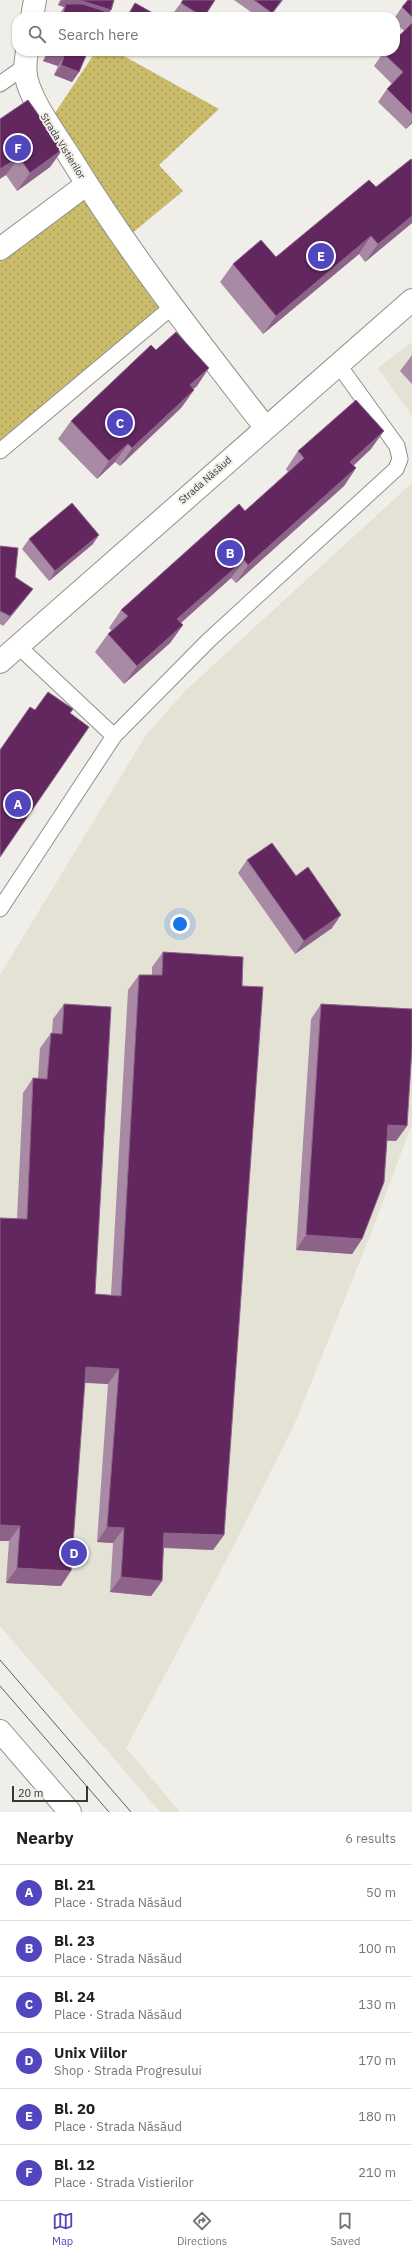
<!DOCTYPE html>
<html lang="en">
<head>
<meta charset="utf-8">
<style>
  body { margin:0; font-family:"IBM Plex Sans",sans-serif; background:#f2f2f2; color:#202124 }
  .scale { position:absolute; left:12px; bottom:10px; width:76px; box-sizing:border-box; padding-left:4px; border:2px solid #373734; border-top:0; font-size:11px; line-height:14px; white-space:nowrap; color:#373734; -webkit-text-stroke:3px #efeee8; paint-order:stroke }
  .you { position:absolute; left:180px; top:924px; width:14px; height:14px; margin:-10px; border:3px solid #fff; border-radius:50%; background:#1a73e8; box-shadow:0 0 0 6px #1a73e833 }
  .badge { display:grid; place-items:center; width:26px; height:26px; border-radius:50%; background:#5146be; color:#fff; font-size:13px; font-weight:700 }
  .pin { position:absolute; translate:-50% -50%; border:2px solid #fff; box-shadow:0 1px 4px #0006 }
  .list { margin:0; padding:0; list-style:none }
  h2 { display:flex; justify-content:space-between; align-items:center; height:52px; margin:0; padding:0 16px; font-size:17px }
  h2 small { font-size:13px; font-weight:400; color:#757577 }
  .list li { display:grid; grid-template-columns:26px 1fr auto; gap:12px; align-items:center; box-sizing:border-box; height:56px; padding:0 16px; border-top:1px solid #e0e0e0 }
  .list b { display:block; font-size:15px; white-space:nowrap }
  .list p { margin:0; font-size:13px; white-space:nowrap; color:#757577 }
  .list em { font-size:13px; font-style:normal; color:#757577 }
  .icon { flex:none; width:22px; height:22px; fill:none; stroke:currentColor; stroke-width:2; stroke-linecap:round; stroke-linejoin:round }
  .map { position:relative; flex:none; width:412px; height:1812px; overflow:hidden }
  .search { position:absolute; background:#fff; box-shadow:0 1px 3px #0004; left:12px; right:12px; top:12px; height:44px; display:flex; align-items:center; gap:10px; box-sizing:border-box; padding:0 14px; border-radius:16px; color:#757577; font-size:15px }
  .sheet { height:388px; background:#fff }
  nav { display:flex; justify-content:space-around; align-items:center; box-sizing:border-box; height:56px; border-top:1px solid #e0e0e0; background:#fff; font-size:11px; color:#757577 }
  nav a { display:grid; justify-items:center; gap:2px }
  nav .on { color:#5146be }
  .map>svg:first-child { display:block }
</style>
</head>
<body>
<div class="map">
<svg width="412" height="1812" viewBox="0 0 412 1812">
  <defs>
    <pattern id="grass-dots" width="8" height="8" patternUnits="userSpaceOnUse"><rect width="8" height="8" fill="#cbbc6c"/><path d="M2 2h.1M6 6h.1" fill="none" stroke="#a69a5a" stroke-width="1.8" stroke-linecap="round"/></pattern>
  </defs>
  <rect width="100%" height="100%" fill="#efeee8"/>
  <!-- built -->
  <path fill="#e4e2d5" d="M412,342V416L378,368Z
    M412,483V1124L370,1236L295,1423L230,1553L126,1748L180,1812H160L0,1626V975L146,735L186,690Z"/>
  <!-- grass -->
  <path fill="url(#grass-dots)" d="M96,51H115L219,109L159,165L183,191L125,239L172,307L0,451V249L87,184L49,122Z"/>
  <g fill="none" stroke-linecap="round" stroke-linejoin="round">
    <!-- lane casing -->
    <g stroke="#91908b" stroke-width="17">
      <path id="lane" d="M0,84L24,67
        M0,451L172,307
        M17,645L114,736
        M0,909L114,736L209,640L396,469L400,459L397,446L338,364"/>
    </g>
    <!-- street casing -->
    <g stroke="#91908b" stroke-width="24">
      <path id="street" d="M32,17L35,0
        M27,51C25,64 24,74 29,87C39,114 60,140 75,165C132,257 199,342 265,427
        M0,249L87,184"/>
    </g>
    <!-- secondary casing -->
    <g stroke="#91908b" stroke-width="24">
      <path id="secondary" d="M0,662L412,300
        M0,1731L70,1812"/>
    </g>
    <!-- lane -->
    <use href="#lane" stroke="#fff" stroke-width="15"/>
    <!-- street -->
    <use href="#street" stroke="#fff" stroke-width="22"/>
    <!-- secondary -->
    <use href="#secondary" stroke="#fff" stroke-width="22"/>
    <!-- tram -->
    <path stroke="#5f5f5b" stroke-width="1" d="M0,1660L131,1812
      M0,1686L109,1812"/>
  </g>
  <!-- wall -->
  <path fill="#a98aa4" d="M60,0H114L111,10L106,17H58L60,13L64,7L58,5Z
    M183,0L204,17H181L174,12Z
    M234,0H283L270,17H258Z
    M412,0V123L406,129L378,102L387,89L392,84L374,66L383,53L404,31L395,22V17L402,7Z
    M135,3L160,17H126Z
    M47,51H88L79,72L72,82L54,75L58,66L43,61Z
    M129,51H139L136,55Z
    M0,119L63,149L50,167L17,191L6,175Z
    M376,187L412,223L365,262L359,254L263,334L220,282L233,264L276,257Z
    M156,350L197,386L193,389L194,390L181,408L120,466L115,462L97,479L58,439L71,421Z
    M412,355V384L400,371Z
    M371,449L354,465L356,468L344,486L236,583L231,578L181,623L183,625L170,643L124,684L95,652L108,634L112,631L109,628L121,610L245,511L288,472L286,469L298,451Z
    M29,539L93,544L49,581L22,549Z
    M0,546L26,598L3,626L0,624Z
    M247,860L296,876L332,928L295,954L238,873Z
    M163,952L242,986L224,1535L213,1550L163,1548L162,1581L151,1596L110,1592L113,1543L97,1542L108,1384L85,1383L61,1586L6,1583L9,1541L17,1219L23,1093L33,1078H38L40,1048L51,1033H52L53,1019L64,1004L95,1294L111,1295L128,990L139,975H152V967Z
    M321,1004L407,1126L396,1141L387,1140L362,1239L352,1254L296,1250L311,1019Z"/>
  <!-- shaded-wall -->
  <path fill="#8d6389" d="M62,0H79L111,10L106,17H96L66,4L64,7L58,5Z
    M50,51L64,57L58,66L43,61Z
    M61,65L79,72L72,82L54,75Z
    M412,121V123L406,129Z
    M63,149L50,167L17,191L30,173Z
    M19,157L6,175L0,179V169Z
    M412,216V223L365,262L378,244Z
    M371,236L359,254L263,334L276,316Z
    M209,368L197,386L177,403L190,385Z
    M194,390L181,408L120,466L132,448Z
    M384,431L371,449L338,480L350,462Z
    M128,444L115,462L97,479L109,461Z
    M356,468L344,486L236,583L248,565Z
    M99,535L93,544L49,581L55,571Z
    M244,560L231,578L165,637L177,619Z
    M33,589L26,598L3,626L10,616Z
    M183,625L170,643L124,684L137,666Z
    M341,915L332,928L295,954L304,941Z
    M388,1125L407,1126L396,1141L377,1140Z
    M306,1235L362,1239L352,1254L296,1250Z
    M86,1367L119,1369L108,1384L76,1382Z
    M0,1525L20,1526L9,1541H0Z
    M107,1527L124,1528L113,1543L97,1542Z
    M164,1533L224,1535L213,1550L153,1547Z
    M17,1568L71,1571L61,1586L6,1583Z
    M121,1577L162,1581L151,1596L110,1592Z"/>
  <!-- building -->
  <path fill="#632760" stroke="#8d6389" d="M79,0H114L111,10Z
    M183,0H215L204,17H203L181,3Z
    M254,0H282L272,13Z
    M408,0H412V17L402,7Z
    M135,3L160,17H127Z
    M66,4H83L107,12L105,17H62Z
    M412,23V114L387,89L403,72L383,53L384,51H395V40Z
    M50,51H88L79,72L61,65L64,57Z
    M28,100L63,149L30,173L19,157L0,169V119Z
    M411,159L412,160V216L378,244L371,236L276,316L233,264L261,240L276,257L369,180L376,187Z
    M176,332L209,368L190,385L194,390L132,448L128,444L109,461L71,421L151,345L156,350Z
    M356,400L384,431L350,462L356,468L248,565L244,560L177,619L183,625L137,666L108,634L128,616L121,610L239,504L245,511L304,458L298,451Z
    M72,503L99,535L55,571L29,539Z
    M0,546L18,548L15,577L33,589L10,616L0,611Z
    M48,692L73,709L70,713L89,727L0,857V750L30,707L35,710Z
    M272,843L296,876L308,867L341,915L304,941L247,860Z
    M163,952L243,957L242,986L263,987L224,1535L164,1533L162,1581L121,1577L124,1528L107,1527L119,1369L86,1367L71,1571L17,1568L20,1526L0,1525V1218L27,1219L33,1078L47,1079L51,1033L62,1034L64,1004L111,1007L95,1294L121,1296L139,975H162Z
    M321,1004L412,1009V1048L407,1126L388,1125L384,1182L362,1239L306,1235Z"/>
  <g text-anchor="middle" dominant-baseline="central" stroke-width="4" stroke-linejoin="round" paint-order="stroke">
    <!-- street labels -->
    <g font-size="10" fill="#373734" stroke="#efeee8">
      <text transform="translate(63 146) rotate(58)">Strada Vistierilor</text>
      <text transform="translate(205 480) rotate(-41)">Strada Năsăud</text>
    </g>
  </g>
</svg>
<div class="scale">20 m</div>
<div class="you"></div>
<div class="pin badge" style="left:18px;top:804px">A</div>
<div class="pin badge" style="left:230px;top:553px">B</div>
<div class="pin badge" style="left:120px;top:423px">C</div>
<div class="pin badge" style="left:74px;top:1553px">D</div>
<div class="pin badge" style="left:321px;top:256px">E</div>
<div class="pin badge" style="left:18px;top:148px">F</div>
<div class="search"><svg class="icon" aria-label="search" viewBox="0 0 24 24"><circle cx="10" cy="10" r="6"/><path d="M15 15l6 6"/></svg>Search here</div>
</div>
<section class="sheet">
<h2>Nearby<small>6 results</small></h2>
<ul class="list">
<li><span class="badge">A</span><div><b>Bl. 21</b><p>Place · Strada Năsăud</p></div><em>50 m</em></li>
<li><span class="badge">B</span><div><b>Bl. 23</b><p>Place · Strada Năsăud</p></div><em>100 m</em></li>
<li><span class="badge">C</span><div><b>Bl. 24</b><p>Place · Strada Năsăud</p></div><em>130 m</em></li>
<li><span class="badge">D</span><div><b>Unix Viilor</b><p>Shop · Strada Progresului</p></div><em>170 m</em></li>
<li><span class="badge">E</span><div><b>Bl. 20</b><p>Place · Strada Năsăud</p></div><em>180 m</em></li>
<li><span class="badge">F</span><div><b>Bl. 12</b><p>Place · Strada Vistierilor</p></div><em>210 m</em></li>
</ul>
</section>
<nav>
<a class="on"><svg class="icon" aria-label="map" viewBox="0 0 24 24"><path d="M3 6l6-2 6 2 6-2v14l-6 2-6-2-6 2zM9 4v14M15 6v14"/></svg>Map</a>
<a><svg class="icon" aria-label="directions" viewBox="0 0 24 24"><path d="M12 3l9 9-9 9-9-9zM9 14v-3h6M13 9l2 2-2 2"/></svg>Directions</a>
<a><svg class="icon" aria-label="saved" viewBox="0 0 24 24"><path d="M7 4h10v16l-5-4-5 4z"/></svg>Saved</a>
</nav>
</body>
</html>
